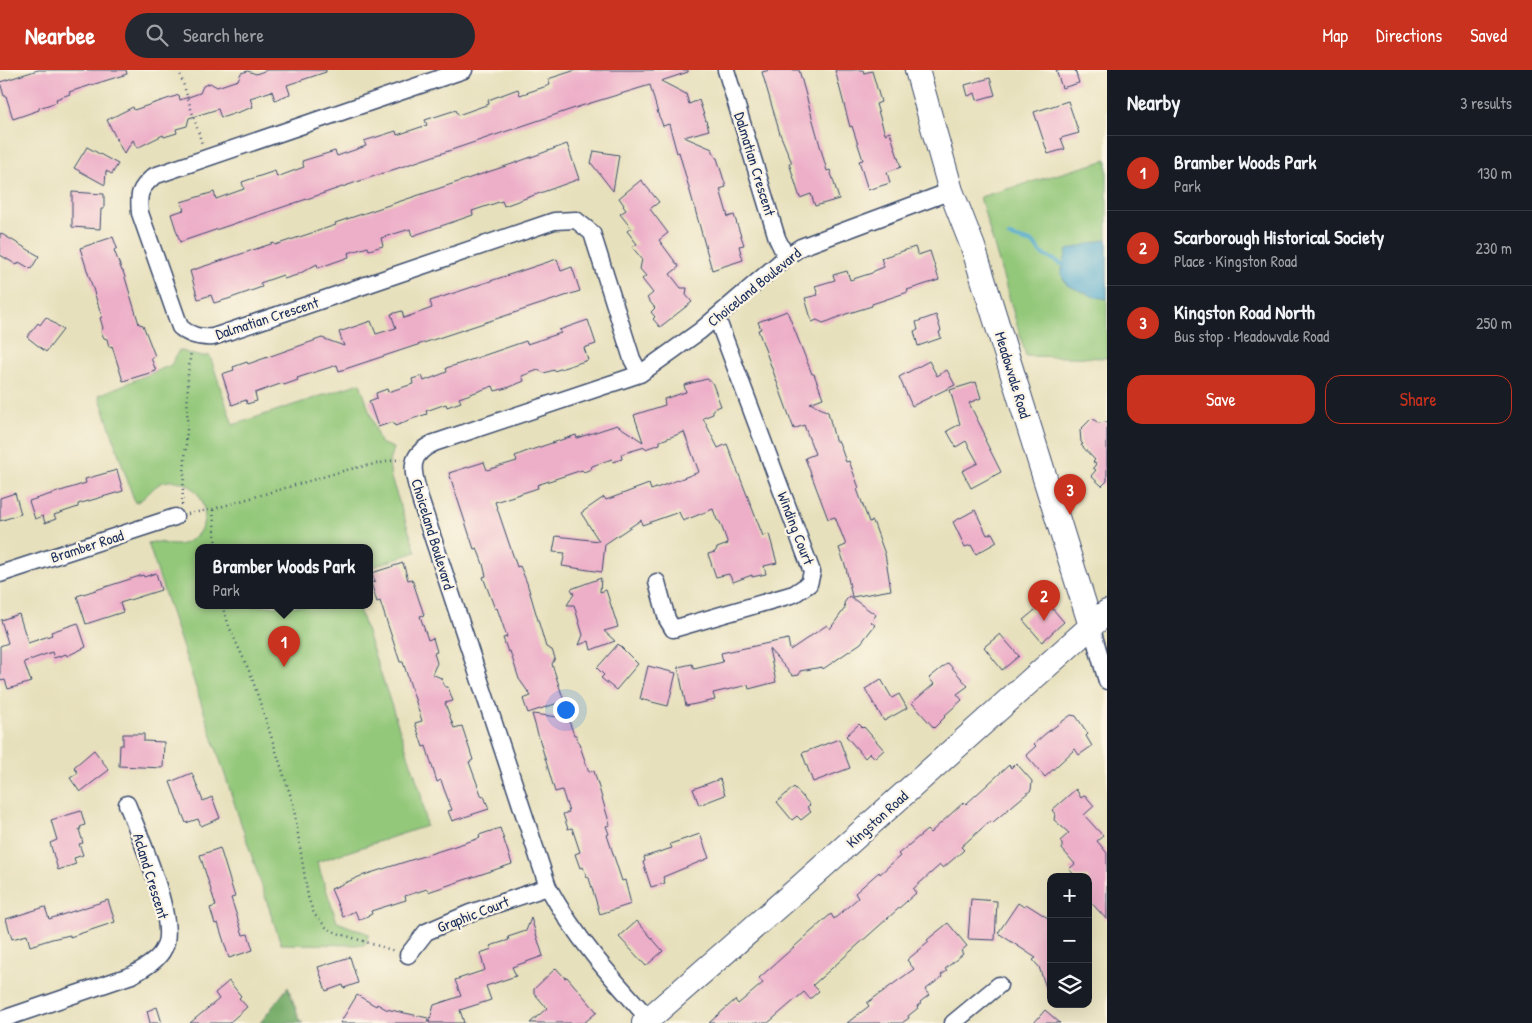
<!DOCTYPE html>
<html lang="en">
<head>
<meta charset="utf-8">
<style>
  body { margin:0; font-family:"Patrick Hand",sans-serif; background:#242831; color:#f1f3f6 }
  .controls { position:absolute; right:15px; bottom:15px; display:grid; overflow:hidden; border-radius:10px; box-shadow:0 5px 20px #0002 }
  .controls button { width:45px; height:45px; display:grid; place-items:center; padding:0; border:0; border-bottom:1px solid #363941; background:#171b24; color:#f1f3f6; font:25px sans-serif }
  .you { position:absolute; left:565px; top:639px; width:18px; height:18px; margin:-12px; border:4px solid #fff; border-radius:50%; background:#1a73e8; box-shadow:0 0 0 8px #1a73e833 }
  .badge { display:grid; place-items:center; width:32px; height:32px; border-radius:50%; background:#c8321e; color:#fff; font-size:16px; font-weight:700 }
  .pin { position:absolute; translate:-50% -41px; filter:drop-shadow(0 1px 2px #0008) }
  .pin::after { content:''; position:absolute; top:26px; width:18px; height:15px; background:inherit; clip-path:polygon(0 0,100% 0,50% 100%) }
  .popup { position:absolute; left:195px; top:474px; width:178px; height:65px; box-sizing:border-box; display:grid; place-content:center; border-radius:10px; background:#171b24; filter:drop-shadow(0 1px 4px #0005); font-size:16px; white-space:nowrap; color:#9ea1a6 }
  .popup b { font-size:19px; color:#f1f3f6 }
  .popup::after { content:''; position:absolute; left:50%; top:100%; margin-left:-10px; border:10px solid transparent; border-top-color:#171b24 }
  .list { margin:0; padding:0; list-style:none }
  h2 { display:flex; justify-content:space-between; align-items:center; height:65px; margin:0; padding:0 20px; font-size:21px }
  h2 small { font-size:16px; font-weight:400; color:#9ea1a6 }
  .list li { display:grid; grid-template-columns:32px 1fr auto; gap:15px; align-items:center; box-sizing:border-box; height:75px; padding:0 20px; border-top:1px solid #363941 }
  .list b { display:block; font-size:19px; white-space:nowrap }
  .list p { margin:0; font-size:16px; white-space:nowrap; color:#9ea1a6 }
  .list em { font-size:16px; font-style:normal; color:#9ea1a6 }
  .actions { display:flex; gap:10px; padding:15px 20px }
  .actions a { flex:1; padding:11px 0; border:1px solid #c8321e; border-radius:15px; text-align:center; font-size:18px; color:#c8321e }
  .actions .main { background:#c8321e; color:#fff }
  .icon { flex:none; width:28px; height:28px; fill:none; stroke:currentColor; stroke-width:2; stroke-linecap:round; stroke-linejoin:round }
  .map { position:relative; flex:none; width:1107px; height:953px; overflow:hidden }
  header { display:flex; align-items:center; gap:30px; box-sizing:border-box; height:70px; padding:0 25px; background:#c8321e; color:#fff }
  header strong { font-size:24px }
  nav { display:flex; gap:28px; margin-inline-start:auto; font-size:18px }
  .search { width:350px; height:45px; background:#242831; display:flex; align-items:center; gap:12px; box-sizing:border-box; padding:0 18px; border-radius:28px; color:#9ea1a6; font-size:19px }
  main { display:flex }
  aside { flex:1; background:#171b24 }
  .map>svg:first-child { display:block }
</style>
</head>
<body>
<header>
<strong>Nearbee</strong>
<div class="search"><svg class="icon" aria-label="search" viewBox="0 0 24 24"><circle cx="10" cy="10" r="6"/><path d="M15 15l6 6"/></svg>Search here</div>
<nav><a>Map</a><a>Directions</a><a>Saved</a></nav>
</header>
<main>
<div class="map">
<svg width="1107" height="953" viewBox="0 0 1107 953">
  <rect width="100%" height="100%" fill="#fcf5e5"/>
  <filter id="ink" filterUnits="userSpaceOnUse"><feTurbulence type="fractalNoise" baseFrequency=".02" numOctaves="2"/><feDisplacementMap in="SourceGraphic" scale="10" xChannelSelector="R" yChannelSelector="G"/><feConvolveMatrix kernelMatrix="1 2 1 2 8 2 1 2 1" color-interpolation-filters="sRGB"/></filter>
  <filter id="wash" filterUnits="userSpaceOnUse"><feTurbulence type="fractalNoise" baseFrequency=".0096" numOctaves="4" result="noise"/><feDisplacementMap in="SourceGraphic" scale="20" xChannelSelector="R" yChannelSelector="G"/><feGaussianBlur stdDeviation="1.12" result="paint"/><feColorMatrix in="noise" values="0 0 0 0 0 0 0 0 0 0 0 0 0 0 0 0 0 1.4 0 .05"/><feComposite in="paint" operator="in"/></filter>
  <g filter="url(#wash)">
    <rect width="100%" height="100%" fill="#e7e0bc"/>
    <!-- green -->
    <path fill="#93c779" stroke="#577b6c" d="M1107,90V288L1026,286L980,127Z
      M179,280L197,286H210L233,355L360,313L380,373L393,378L389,392L391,408L416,482L369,498V478H199V536H358L421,723L426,756L317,792L337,852L369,864L365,875L281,874L148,473C162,469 170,479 185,473C219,459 205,408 169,411C153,412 149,428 135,433L99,325L171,295Z"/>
    <!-- forest -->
    <path fill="#76ac69" stroke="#486e64" d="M288,917L300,951L303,953H260Z"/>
    <!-- water -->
    <path fill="#4ea8cc" stroke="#346c95" d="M1107,169V229L1092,226L1067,215L1061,204L1067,180Z"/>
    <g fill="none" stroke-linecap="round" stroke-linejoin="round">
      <!-- stream -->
      <path stroke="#4ea8cc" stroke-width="4.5" d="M1009,166L1033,173L1042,184L1064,195H1068"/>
    </g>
    <g id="blocks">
      <!-- building -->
      <path fill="#edaec8" d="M38,0H126L127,4L69,22L70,24L56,29L57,32L39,38V40L13,49L6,26H4L0,12Z
        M267,0H326V2L287,15L290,24L275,30L272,21L250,28L253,37L239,42L221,48L218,39L189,48L187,56L176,59L177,63L164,67L163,65L137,78L133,70L124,84L107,50L133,37L134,40L179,25L180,30L200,23L203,16L210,13L217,17L238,10L241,3L248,1L256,4Z
        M576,0H688V2L661,11L686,24L689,34L699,30L709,60L684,67L712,79L716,88H717L726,117L720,119L728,147L734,145L744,175L739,176L743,190L712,200L679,82L677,83L669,54L663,56L660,48L659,47L650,15L581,36L180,172L171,144L184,140L181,132L214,122L216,129L244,119L242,112L275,101L277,107L304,97L302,91L335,81L337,86L366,76L364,71L396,61L397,65L427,55L425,50L456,40L458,45L489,34L488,30L518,19L520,25L550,15L548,9Z
        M770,0H799L827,101L830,100L839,129L815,136L811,124L800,128L789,93H792L780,64L762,2Z
        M835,0H863L864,3L872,1L881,32L876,34L885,64L890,62L901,97L887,102L890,113L868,120L859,91L863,90L852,56L850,57Z
        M1056,0H1075L1079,13L1062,18Z
        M990,8L995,25L977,30L975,23L968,26L965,15Z
        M1068,31L1079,63L1061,68L1065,79L1048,84L1034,42Z
        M567,74L579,109L504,136L502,131L472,141L473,145L412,166L410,159L381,168L383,176L369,180L368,177L348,183L349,187L318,198L317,194L297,205L284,209L283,205L260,213L262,217L228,229L214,233L211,225L198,229L190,201L274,173L275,175L336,155L335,153L512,94Z
        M87,77L118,94L112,104L106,101L105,115L74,98Z
        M594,81L619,85L613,121L591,93Z
        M641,110L659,132L650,139L668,163L659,170L679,197L670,204L681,218H687L686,225L692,232L660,257L653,249L655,247L651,242L655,238L647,228L653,223L642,209L646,206L640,199L642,189L632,177L637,174L627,161L631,158L620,144L626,140L623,136L624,135L619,128Z
        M72,122L104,124V139H101L100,159L72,157Z
        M0,163L39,186L31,199L19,192L17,195L0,185Z
        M113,167L117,178L114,180L122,201H123L139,254L143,255L155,286L151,288L156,301L123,311L112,276L109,277L107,269L104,268L101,262L103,258L100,248L102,247L80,178Z
        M915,177L918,185L930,181L939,210L907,220L908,222L872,234V236L846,244L829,251L823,253L817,250L812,252L805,228L818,225L815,216L835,210L833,205L847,201L850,210L872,203L874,201L884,197L881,188Z
        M557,189L561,201L572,197L580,221L339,301L337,295L297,308L298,310L284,315L283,313L255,323L257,331L247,334L246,330L232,335L222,304L234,300L233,297L247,292L248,294L322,268L344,276L339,262L371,251L376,264L396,258L391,244L402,241L404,248L432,238L430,231Z
        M787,241L812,304H814L823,328L810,333L828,342L835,370L839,372L846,392L849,391L859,418L857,419L869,452L873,451L885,484L891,520L852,527L846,498L839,478L846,475L835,447L828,449L805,388L815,384L804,355L794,359L758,260L761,259L758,252Z
        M936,245L941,261L939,262L941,268L918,276L914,261L918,260L916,252Z
        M46,247L63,260L46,282L27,267L38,253L40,255Z
        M588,250L596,274L584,278L588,290L554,301V300L544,303L538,300L522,306L524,311L510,317L495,321L493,316L459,328L461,332L447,337L446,334L426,341L427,344L409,350V351L395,356L393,352L378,357L369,331L377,328L376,323L387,319L388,322L413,314L412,309L422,306L424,311L447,302L446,298L456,295L526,271L527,274L561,263L559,260Z
        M929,291L937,306L947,300L955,315L912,336L899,307Z
        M707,309L712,312L721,336L713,339V344L703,348L718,378L727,374L763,466L769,464L777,493L764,496L766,504L752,507V505L733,512L729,504L716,507L708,484L715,482L717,478L728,474L720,452L717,450L713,439L683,451L679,442L642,455L641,450L605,474L602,502L562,496L565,483L553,482L556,466L599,471L581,443L604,427L606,430L649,414L651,420L699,402L684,362L660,371V374L645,379V377L621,384L622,389L613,392L612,389L592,396L591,399L584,402L582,400L537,415L538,418L495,432L517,497L520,496L527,513L546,577L552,580L555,588L552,594L564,631L528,643L523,629L531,626L519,609L510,581L508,582L503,568L507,567L497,538L495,539L483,507L486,506L483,494L477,478L474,479L449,403L484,392L487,400L517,391L515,386L525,382L576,365L577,368L617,355L643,372L634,345L665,335L664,329L686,322L684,315Z
        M976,312L981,328L969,333L984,363L983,364L986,370H985L1001,402L971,418L962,401L978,393L966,371L956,377L947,361L960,354L950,320Z
        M1092,348L1098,353L1107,352V411L1102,416L1091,406L1096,400L1093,398L1096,394L1093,392L1095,390L1081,375L1083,374L1081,372L1080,360Z
        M117,400L123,421L78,434V437L54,445L56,449L45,453L43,446L35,449L29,431L86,413L85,409Z
        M15,423L21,444L0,451V428Z
        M975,440L987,465L992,463L997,472L976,484L971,475L965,477L953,452Z
        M403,493L408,510L412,509L424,545L420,546L428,570L433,568L437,582L434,583L437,593L432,604L441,608L445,617H448L453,631L445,633L454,658L462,656L473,690L469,692L482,727L484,726L489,739L452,751L448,741L452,740L444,719L441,710L437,712L426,676L423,677L415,653L422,651L403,592H400L380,531L377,532L371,513L375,512L372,503Z
        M156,503L161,520L120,533L123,542L86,554L77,526L143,505L144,507Z
        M601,508L600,522L606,520L618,557L604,561L615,571L591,580L589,571L579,575L583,565L574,535H567L574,524L571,519Z
        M849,526L876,545L871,552L875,555L861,573L823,599L822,597L800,601L799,605L793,606L769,579L776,612L749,619L748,615L713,623L715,630L686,636L678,597L692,594L694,599L723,592L721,583L788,569L790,580L827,555L830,559L845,538L844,533Z
        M1046,531L1064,552L1042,572L1023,550Z
        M19,544L28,573L52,565L51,562L78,553L86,577L67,586L66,584L54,588L52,582L24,592L31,612L8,619L5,610L0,611V576L8,573L1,550Z
        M1000,564L1019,586L1002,600L984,577Z
        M618,574L638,594L616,620L601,608L604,605L597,598Z
        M948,593L968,616L957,624L962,630L944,646L945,647L934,658L912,633L934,614L929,608Z
        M648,596L676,603L668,636L640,629Z
        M881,609L892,628L899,624L907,638L884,651L865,619Z
        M532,644L568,648L574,665H576L589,702L594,701L610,755L606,756L609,764L607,765L622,811L625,810L631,834L600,844L589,808L587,807L583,797L580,798L575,784L580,782L572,758L568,759L563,744L569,742L562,720L555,722Z
        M1071,645L1076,646L1088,664L1086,666L1092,676L1079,685L1075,679L1045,707L1026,685L1036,676L1034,674L1045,664Z
        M859,654L863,658L864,657L884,680L875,688L870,683L865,688L846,666Z
        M123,664H144V671L164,672L163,698L119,696L120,675H123Z
        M839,669L850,698L813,712L802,683Z
        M94,680L109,700L80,722L70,708L78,703L74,697Z
        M1016,693L1032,711L1031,720L992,753L990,751L961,777L964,780L943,798L940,795L913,819L916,823L813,915L819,921L810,929L804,922L768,953H709L735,930L738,934L763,913L759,908L831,844L834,849L858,828L855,823L879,802L880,804L900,786L898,784L927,760L930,763L964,732L966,734L1009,695L1011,698Z
        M192,703L203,731L212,727L220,748L201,756L198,749L186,753L170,712Z
        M720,709L725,725L699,735L693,719Z
        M794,717L810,735L807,737L811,742L801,750L797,746L792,750L777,732Z
        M1076,719L1081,728L1085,725L1094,736L1084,745L1103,766L1097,771L1107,783V850L1088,829V807H1076L1069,799L1075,794L1062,779V774L1060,771L1069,763L1054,750L1055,744L1052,740Z
        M81,741L85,755L80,757L81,759H79L83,773L79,774L83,785L74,788L76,794L58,800L50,773L57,770L51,750Z
        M500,758L512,794L428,822L427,819L405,826L406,830L371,841L372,844L359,850L355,841L343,847L331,819L361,806L480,768L479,765Z
        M700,764L709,788L663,807L665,813L651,817L643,792L645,791L644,787L672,778L670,774Z
        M220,778L235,827L231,828L243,865L248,864L253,880L229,888L218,853L215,854L210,838L216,836L200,785Z
        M971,829L997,831L995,870L968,869Z
        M108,830L115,852L70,867V865L52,869L30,876L27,865L12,869L6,849L45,837L49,849Z
        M1018,833L1024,837L1026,834L1051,850V926H1049L1039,897L1033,890L1036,888L998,863Z
        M531,848L543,886L512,897L516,906L486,916L491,930L460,940L464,953H429L434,935L461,926L455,910L485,900L480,883L492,879L490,876L509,870L508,867L526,861Z
        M637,851L663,881L646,896L619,867Z
        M948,853L967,876L961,881L963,884L945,899L947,901L941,905L942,907L925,920L929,925L920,932L921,934L917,936L918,938L908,946L909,948L902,953H847L869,936L867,933L914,899L907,890L929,872L927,870Z
        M350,887L358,913L344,918L343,915L326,921L318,897Z
        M556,898L565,908L567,907L597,942L584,953H530L547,938L534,923V919Z
        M229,911L241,926L239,928L247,937L229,953H190L219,929L215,923Z
        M357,925L376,936L377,934L386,939L428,948L427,953H340Z
        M157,937L162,953H150L147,941Z
        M1045,940L1060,953H1034Z"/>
    </g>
  </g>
  <g filter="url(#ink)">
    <use href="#blocks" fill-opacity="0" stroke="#3a4a6c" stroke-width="1"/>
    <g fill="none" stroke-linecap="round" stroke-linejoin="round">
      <!-- street casing -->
      <g stroke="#3a4a6c" stroke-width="19">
        <path id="street" d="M464,0L154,106C139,119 138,124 140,143L180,257C190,266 200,268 213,267L554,151L576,150L592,163L632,289L640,304
          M726,0L777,168L786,187
          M0,504L175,447
          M657,512L667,549L673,559L794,524L809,514L812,502L717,248
          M1091,556L1107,611
          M408,885L426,862L470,843L548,817
          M649,949C611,907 575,867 548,817L421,432C415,406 403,387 434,373L640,304L700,261L786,187L801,177L951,121
          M0,950L132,905C144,898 158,891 164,878C178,852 138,762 127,734
          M953,953L999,915"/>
      </g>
      <!-- secondary casing -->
      <g stroke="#3a4a6c" stroke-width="26">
        <path id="secondary" d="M917,0L951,121L973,177L1091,556
          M644,953L800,817L1107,542"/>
      </g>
      <!-- path -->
      <path stroke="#3a4a6c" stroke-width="2.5" stroke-dasharray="1 4" stroke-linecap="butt" d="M179,0L202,74
        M182,435L187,359L188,304L191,281
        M213,440L216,478
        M188,444L213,439L350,399L401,389
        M222,536L231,561L251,605L293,733L308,827L314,844L326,857L337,863L395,881"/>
      <!-- street -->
      <use href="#street" stroke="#fff" stroke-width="16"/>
      <!-- secondary -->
      <use href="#secondary" stroke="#fff" stroke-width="24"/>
    </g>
  </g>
  <g text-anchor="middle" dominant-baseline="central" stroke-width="4.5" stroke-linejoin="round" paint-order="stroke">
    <!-- street labels -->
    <g font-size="15" fill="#1b2f5e" stroke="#fcf5e5">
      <text transform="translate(755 94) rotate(73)">Dalmatian Crescent</text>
      <text transform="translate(754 217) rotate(-39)">Choiceland Boulevard</text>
      <text transform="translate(267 248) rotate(-18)">Dalmatian Crescent</text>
      <text transform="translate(1013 305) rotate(73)">Meadowvale Road</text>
      <text transform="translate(796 458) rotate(69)">Winding Court</text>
      <text transform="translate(433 464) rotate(73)">Choiceland Boulevard</text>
      <text transform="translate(87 476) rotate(-18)">Bramber Road</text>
      <text transform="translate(877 749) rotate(-42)">Kingston Road</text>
      <text transform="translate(151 806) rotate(73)">Acland Crescent</text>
      <text transform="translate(473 844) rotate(-21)">Graphic Court</text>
    </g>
  </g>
</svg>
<div class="controls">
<button>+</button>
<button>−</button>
<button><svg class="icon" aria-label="layers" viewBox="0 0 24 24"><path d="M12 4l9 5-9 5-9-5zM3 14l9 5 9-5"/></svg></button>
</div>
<div class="you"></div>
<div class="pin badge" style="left:284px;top:597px">1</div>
<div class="popup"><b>Bramber Woods Park</b>Park</div>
<div class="pin badge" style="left:1044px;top:551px">2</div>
<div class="pin badge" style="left:1070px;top:445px">3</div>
</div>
<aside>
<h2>Nearby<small>3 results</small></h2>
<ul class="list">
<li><span class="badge">1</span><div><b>Bramber Woods Park</b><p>Park</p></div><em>130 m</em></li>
<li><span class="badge">2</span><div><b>Scarborough Historical Society</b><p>Place · Kingston Road</p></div><em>230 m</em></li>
<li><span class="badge">3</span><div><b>Kingston Road North</b><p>Bus stop · Meadowvale Road</p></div><em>250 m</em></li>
</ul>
<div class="actions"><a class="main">Save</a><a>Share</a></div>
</aside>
</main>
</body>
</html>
